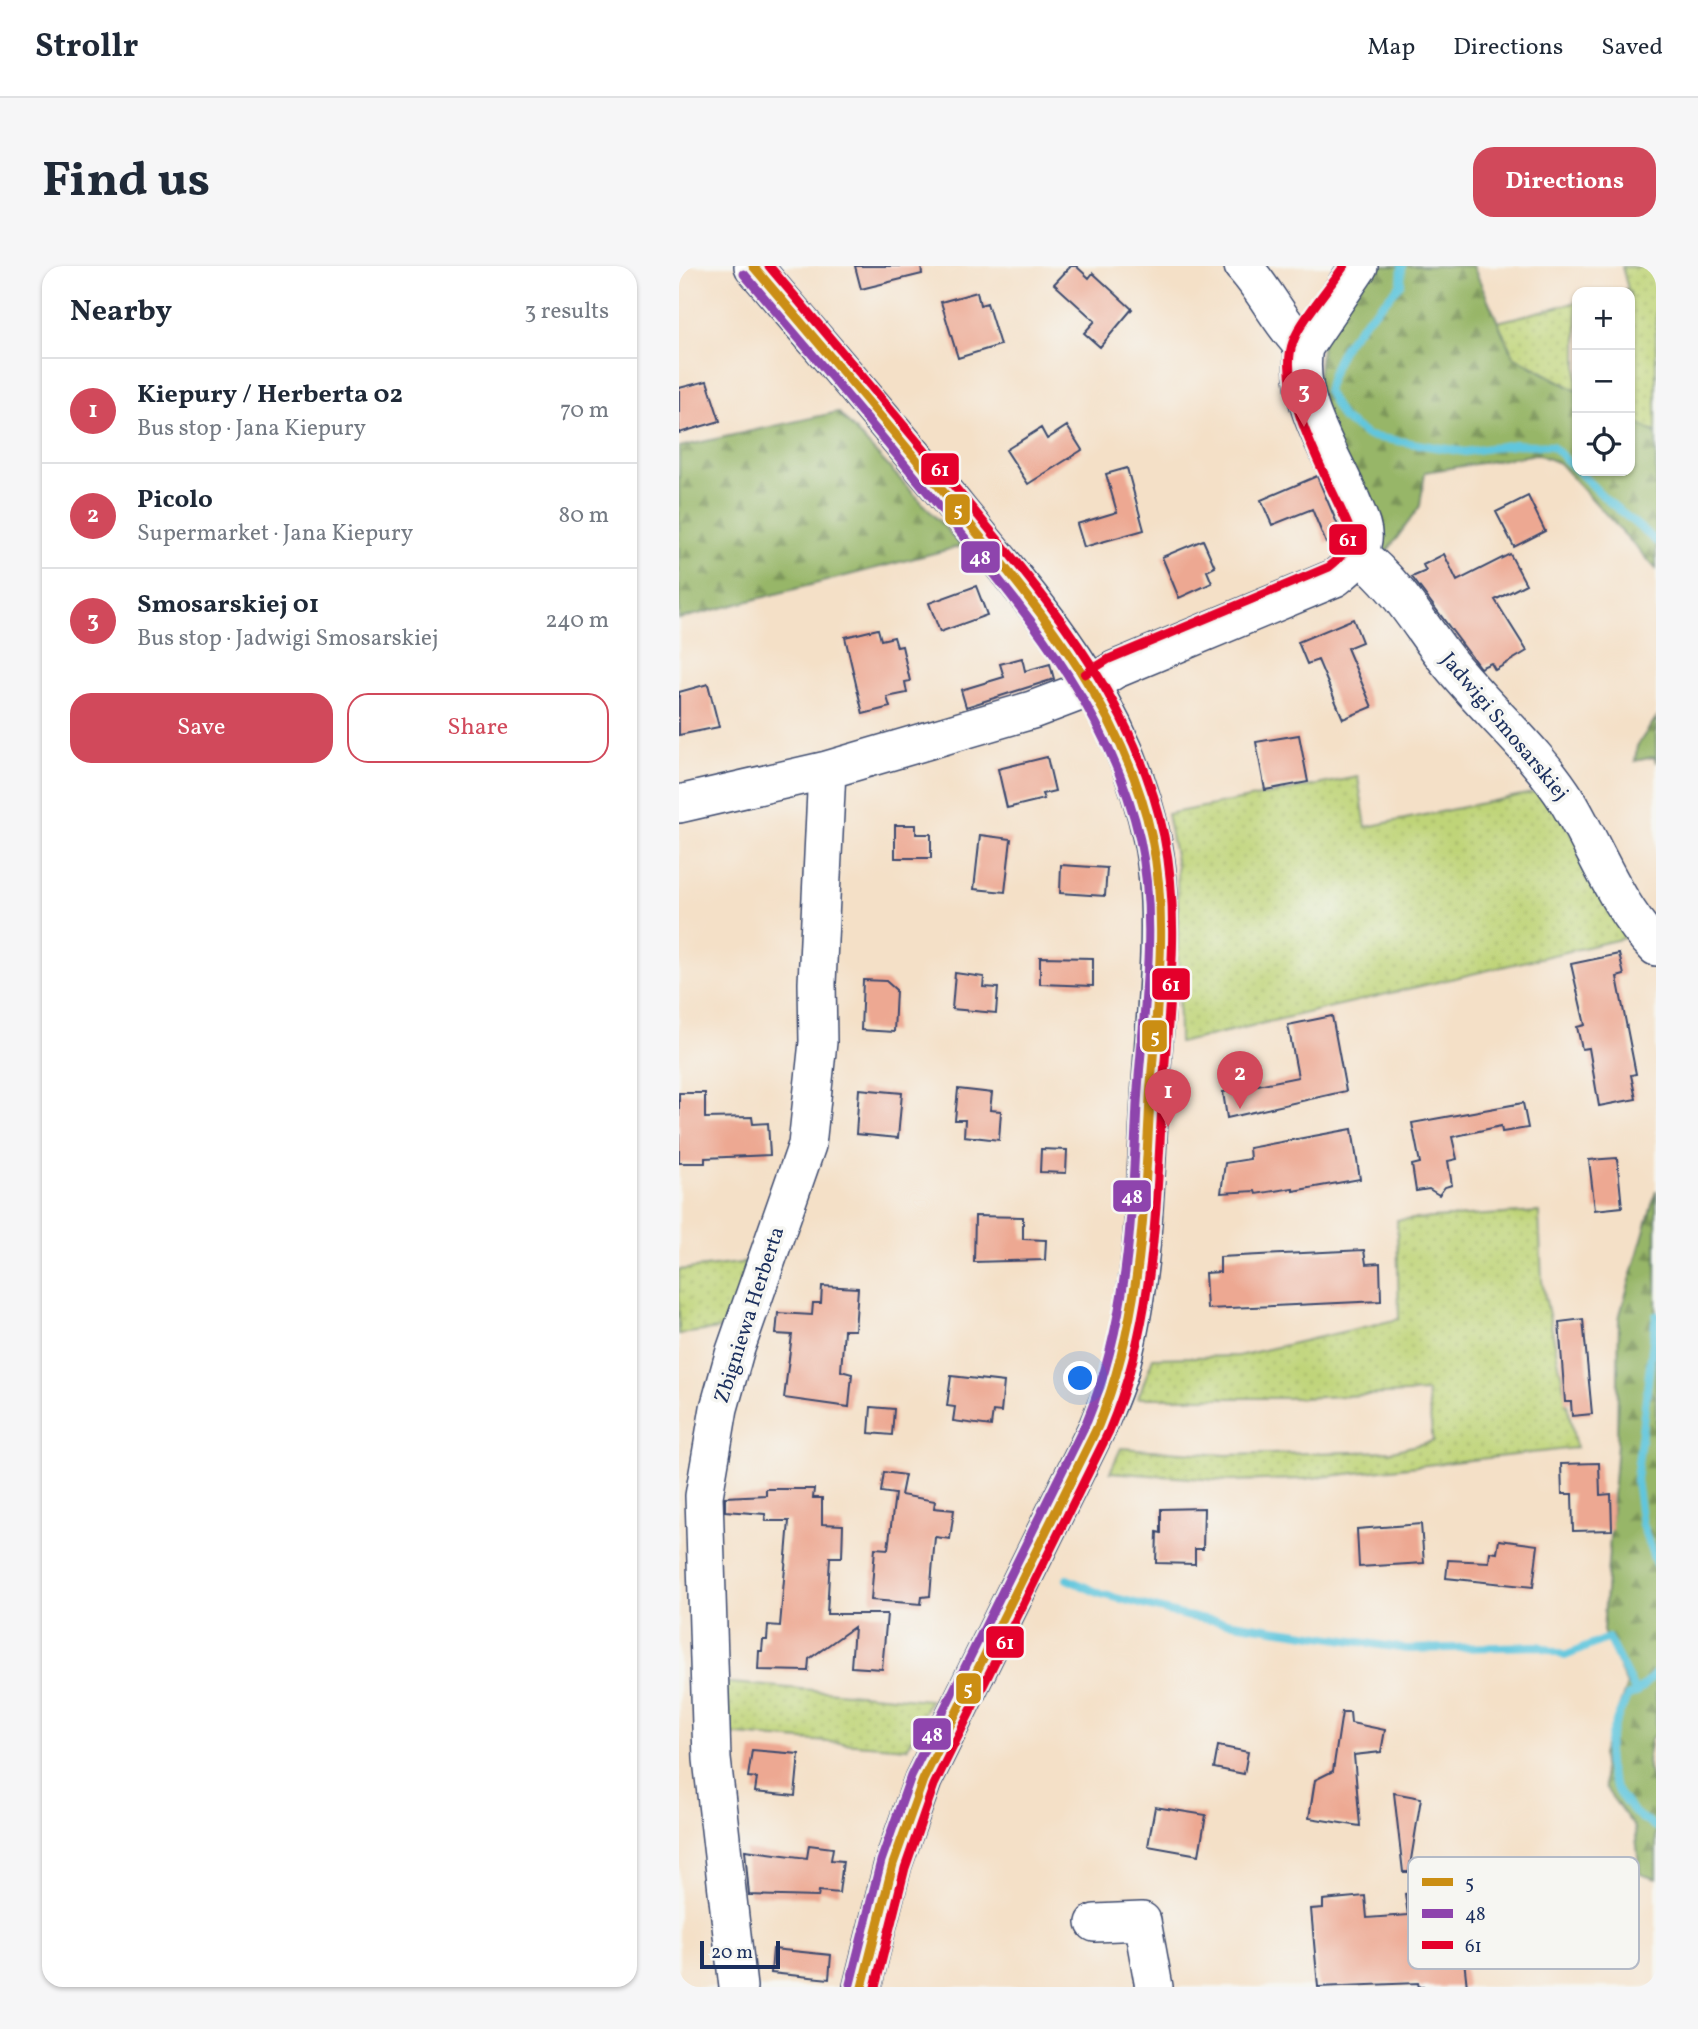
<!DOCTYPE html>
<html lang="en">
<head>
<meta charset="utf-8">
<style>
  body { margin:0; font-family:Vollkorn,serif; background:#f6f6f7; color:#1f2937 }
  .controls { position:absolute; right:21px; top:21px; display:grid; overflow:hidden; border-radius:14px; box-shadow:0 2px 5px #0004 }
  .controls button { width:63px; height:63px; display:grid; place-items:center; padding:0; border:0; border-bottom:2px solid #e0e1e3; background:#fff; color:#1f2937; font:35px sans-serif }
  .scale { position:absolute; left:21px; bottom:18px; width:80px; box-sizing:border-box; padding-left:7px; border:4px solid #1b2f5e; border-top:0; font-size:19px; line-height:24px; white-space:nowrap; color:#1b2f5e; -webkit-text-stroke:5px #f6f6f2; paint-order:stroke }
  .you { position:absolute; left:402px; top:1113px; width:24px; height:24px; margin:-18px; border:5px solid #fff; border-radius:50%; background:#1a73e8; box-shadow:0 0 0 10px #1a73e833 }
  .badge { display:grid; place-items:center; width:46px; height:46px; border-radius:50%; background:#d1495b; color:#fff; font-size:23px; font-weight:700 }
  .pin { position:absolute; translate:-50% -58px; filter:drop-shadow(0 2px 4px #0008) }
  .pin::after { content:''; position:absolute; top:37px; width:24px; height:21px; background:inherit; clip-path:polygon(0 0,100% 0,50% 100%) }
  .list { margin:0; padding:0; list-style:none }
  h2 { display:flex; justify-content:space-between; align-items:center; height:91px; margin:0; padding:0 28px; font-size:30px }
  h2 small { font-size:23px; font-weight:400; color:#747a83 }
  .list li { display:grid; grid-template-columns:46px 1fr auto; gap:21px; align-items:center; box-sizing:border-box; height:105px; padding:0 28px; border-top:2px solid #e0e1e3 }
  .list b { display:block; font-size:26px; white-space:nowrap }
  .list p { margin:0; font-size:23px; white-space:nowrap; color:#747a83 }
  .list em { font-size:23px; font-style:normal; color:#747a83 }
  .actions { display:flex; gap:14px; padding:21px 28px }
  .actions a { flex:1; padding:16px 0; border:2px solid #d1495b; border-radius:21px; text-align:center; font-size:24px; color:#d1495b }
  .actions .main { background:#d1495b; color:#fff }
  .icon { flex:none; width:38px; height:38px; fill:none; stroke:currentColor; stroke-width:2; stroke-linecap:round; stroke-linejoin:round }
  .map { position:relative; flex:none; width:977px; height:1721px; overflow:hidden; border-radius:21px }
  header { display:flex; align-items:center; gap:42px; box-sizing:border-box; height:98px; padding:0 35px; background:#fff; border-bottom:2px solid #e0e1e3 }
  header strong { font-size:33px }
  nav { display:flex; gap:38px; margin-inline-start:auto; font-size:24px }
  .intro { display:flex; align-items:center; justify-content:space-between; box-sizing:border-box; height:168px; padding:0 42px }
  h1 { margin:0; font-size:49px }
  .button { padding:18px 32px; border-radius:21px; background:#d1495b; color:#fff; font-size:24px; font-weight:700 }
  main { display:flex; gap:42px; padding:0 42px }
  aside { flex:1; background:#fff; border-radius:21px; box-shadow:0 2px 5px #0004 }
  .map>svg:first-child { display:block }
</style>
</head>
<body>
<header>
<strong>Strollr</strong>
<nav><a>Map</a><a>Directions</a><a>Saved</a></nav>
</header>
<div class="intro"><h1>Find us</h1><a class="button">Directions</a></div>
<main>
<aside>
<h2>Nearby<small>3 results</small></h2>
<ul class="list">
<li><span class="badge">1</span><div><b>Kiepury / Herberta 02</b><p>Bus stop · Jana Kiepury</p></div><em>70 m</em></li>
<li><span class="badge">2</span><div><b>Picolo</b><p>Supermarket · Jana Kiepury</p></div><em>80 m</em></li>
<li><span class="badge">3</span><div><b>Smosarskiej 01</b><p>Bus stop · Jadwigi Smosarskiej</p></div><em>240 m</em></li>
</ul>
<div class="actions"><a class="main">Save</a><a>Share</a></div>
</aside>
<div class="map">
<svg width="977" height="1721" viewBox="0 0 977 1721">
  <defs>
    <pattern id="grass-dots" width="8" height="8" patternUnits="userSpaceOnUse" patternTransform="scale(1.75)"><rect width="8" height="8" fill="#bfd478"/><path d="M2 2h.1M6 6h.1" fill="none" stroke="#a4b66a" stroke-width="1.8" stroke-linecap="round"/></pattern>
    <pattern id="forest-firs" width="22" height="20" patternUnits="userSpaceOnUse" patternTransform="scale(1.75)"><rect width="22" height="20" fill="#97b668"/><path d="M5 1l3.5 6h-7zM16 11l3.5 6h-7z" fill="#7a9459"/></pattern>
  </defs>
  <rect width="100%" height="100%" fill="#f6f6f2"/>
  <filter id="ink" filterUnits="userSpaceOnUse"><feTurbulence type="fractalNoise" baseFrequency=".0143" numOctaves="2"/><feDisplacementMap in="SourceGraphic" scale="14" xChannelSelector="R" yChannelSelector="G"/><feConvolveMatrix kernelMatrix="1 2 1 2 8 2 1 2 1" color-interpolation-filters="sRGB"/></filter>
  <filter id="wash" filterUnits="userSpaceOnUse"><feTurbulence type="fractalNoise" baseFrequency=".00686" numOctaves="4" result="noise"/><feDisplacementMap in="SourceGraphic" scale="28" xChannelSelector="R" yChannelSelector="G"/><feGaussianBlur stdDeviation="1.57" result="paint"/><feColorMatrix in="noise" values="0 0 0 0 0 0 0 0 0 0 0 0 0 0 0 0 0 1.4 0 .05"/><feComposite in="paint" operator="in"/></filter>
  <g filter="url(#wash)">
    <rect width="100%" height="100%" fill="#f4e0c7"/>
    <!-- grass -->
    <path fill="url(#grass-dots)" stroke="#6d826b" stroke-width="2" d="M977,0V167L951,153V26H937L949,23L943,1Z
      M898,36V125L834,90L819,56Z
      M679,511L687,561L867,524L954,670L500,777L498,600L488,548Z
      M860,946L863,1015L897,1182L624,1213L551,1215L431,1206L442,1182L547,1189L713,1185L754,1175L748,1126L622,1132H459L474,1092L559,1090L720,1053L718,954Z
      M80,995L56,1061L0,1068V1004Z
      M41,1416L251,1434L228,1482L46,1468Z"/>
    <!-- forest -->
    <path fill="url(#forest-firs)" stroke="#597263" stroke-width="2" d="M688,0H794L834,90L898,125V205H951V153L977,167V303L880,197L858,188L746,206L741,240L704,291L636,133L644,71Z
      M159,146L283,280L0,353V181Z
      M977,452V497L975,491L956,495L958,480Z
      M977,925V1466L972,1473L968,1496L977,1532V1613L961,1608L956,1562L926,1522L923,1488L948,1419L924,1365L938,1176L940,1052Z"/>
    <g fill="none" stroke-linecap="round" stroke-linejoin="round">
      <!-- stream -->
      <path stroke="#60c6dd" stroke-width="8" d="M723,0L722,18C687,58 661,68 648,125L663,152L689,170L786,186L835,178L873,180L928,234L977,275
        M977,1050L957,1214L963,1258L977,1298
        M388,1313L422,1328L507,1350L728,1383L860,1380L886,1390L929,1372L957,1427
        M977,1407L957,1427L948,1431C942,1445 933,1461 930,1477C922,1511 948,1547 977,1561"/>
    </g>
    <g id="blocks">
      <!-- building -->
      <path fill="#eda892" d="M176,0H242L243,8L182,23Z
        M392,0H397L410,12L414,7L453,43L421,81L405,67L416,55L375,18Z
        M298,26L301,39L308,37L321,79L279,92L262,36Z
        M28,115L41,155L0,167V122Z
        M388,160L403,184L349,218L327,184L362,162L368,173Z
        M448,202L465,264L405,281L398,258L438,246L427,208Z
        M638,210L663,269L647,277L633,243L593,259L582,234Z
        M849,230L866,265L835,281L817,246Z
        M524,274L536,301L528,305L533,317L500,332L483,291Z
        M765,288L778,315L831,288L847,318L816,334L848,385L816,404L812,397L801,402L733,311L747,305L744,299Z
        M297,320L308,349L261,366L250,337Z
        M674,353L683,376L668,382L693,441L664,453L639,394L628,398L619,376Z
        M199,363L202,374L215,371L218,381L223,380L231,415L226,416L228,427L208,431L211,441L184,448L166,371Z
        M343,392L346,405L371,398L375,413L287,441L282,424L325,411L321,398Z
        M29,418L40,461L0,469V426Z
        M620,469L629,516L586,524L577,476Z
        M368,491L376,525L363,528L365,533L328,542L319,503Z
        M216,559H237V568H252V592H216Z
        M301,569L332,573L326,626L295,623Z
        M382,599L428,602L426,630L381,627Z
        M940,688L945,709L938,711L957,808L952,809L957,833L920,840L910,782L903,783L898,761L906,759L892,698Z
        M361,691L414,692V720L361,718Z
        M276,707L305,711L304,721L319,722L317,747L273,743Z
        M184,714L207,715L217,724L215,766L182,764Z
        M653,750L667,825L548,852L544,826L619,811L609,759Z
        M180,823L223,827L219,872L177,868Z
        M279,823L313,827L311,844L322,845L320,874L285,870L286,854H276Z
        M0,827H26V852L73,851L74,858L89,857L91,889L26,892V897H0Z
        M844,837L849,862L823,866L822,860L773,871L778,893L769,895L773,919L766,921L760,929L750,923L737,925L733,899L741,897L733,857Z
        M673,863L681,913L614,925V922L577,928L576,925L542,927L546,897L571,893L570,882Z
        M362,883L388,884L387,907L361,906Z
        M938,892L943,941L916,944L910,894Z
        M296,950L344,951V973L367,974L366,994L295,996Z
        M685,984L687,998L701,997L702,1035L528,1043L526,1007L541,1006V991Z
        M143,1020L179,1022L176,1064H165L162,1105L173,1108L170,1141L105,1132L113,1069L97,1068L99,1047L133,1049L134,1037H142Z
        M904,1053L913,1148L893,1150L892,1136H886L880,1056Z
        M272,1110L325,1116L322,1146L314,1145L312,1160L274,1155L276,1141L268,1140Z
        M192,1141L215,1143L213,1169L190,1167Z
        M920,1197L921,1229L932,1228L933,1264L894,1265L893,1228H883L882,1198Z
        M205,1206L226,1209L222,1229L256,1235L255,1242L275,1244L271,1273L256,1271L251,1330L243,1331L242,1338L192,1334L196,1282L209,1283L216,1228L202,1226Z
        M87,1223H135L134,1232H143V1258L164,1259L163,1291H151L148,1348H208L203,1403L172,1401L175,1361L130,1393L129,1405L79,1404L80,1385H83L84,1374H88L89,1359L101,1360L110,1255H87L86,1248L46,1245V1231L87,1229Z
        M525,1242L524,1283H516V1298L477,1297L478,1266L482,1267V1243Z
        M742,1258L745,1297L680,1301L678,1263Z
        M820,1274L859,1279L854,1321L767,1312L769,1294L810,1296L811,1286L818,1287Z
        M663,1446H671L672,1457L706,1464L702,1486L675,1489L681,1560L630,1552L636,1514L654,1505Z
        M539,1480L569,1486L565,1508L535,1502Z
        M73,1484L120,1488L116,1530L76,1526L78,1512L69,1511Z
        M715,1527L742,1532L730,1606H724Z
        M476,1541L527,1549L520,1589L469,1580Z
        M130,1579L154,1582L152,1594L164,1595L160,1627L140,1625L139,1631L70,1629L66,1584L128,1592Z
        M839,1616L845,1670L783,1676L788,1721H740L739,1717L639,1721L632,1643L644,1642V1634L686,1630L688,1652L729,1649L726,1628Z
        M94,1683L152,1689L150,1713L92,1707Z"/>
    </g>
  </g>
  <g filter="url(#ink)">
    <use href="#blocks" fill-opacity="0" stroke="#3c4a6e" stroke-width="2"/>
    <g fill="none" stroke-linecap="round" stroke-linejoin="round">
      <!-- minor casing -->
      <g stroke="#3c4a6e" stroke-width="40">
        <path id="minor" d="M74,0C143,82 213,162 280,245C366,350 444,436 473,573C489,648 475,755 471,833C466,922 465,1013 442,1099C437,1120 427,1140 419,1160L244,1514L214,1598L183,1721
          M564,0C587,25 601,57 625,81
          M680,289C718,317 742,362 771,398C809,445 857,485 889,536C917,583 938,642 977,681
          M0,538L148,504L353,444L398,427L435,404L656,312C669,302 682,291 684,274C686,263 678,248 674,238C654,189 615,136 625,81L680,0
          M416,1657L463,1655L475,1721
          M59,1721L33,1493L25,1230L40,1142L56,1085L128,879L139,776L138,717L148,504"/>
      </g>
      <!-- minor -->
      <use href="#minor" stroke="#fff" stroke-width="37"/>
      <!-- bus-1 casing -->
      <g stroke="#f6f6f2" stroke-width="14">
        <path id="bus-1" d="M74,0C143,81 212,162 280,245C361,344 446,444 473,573C491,658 476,748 471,833C465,945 462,1055 419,1160L244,1514L214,1598L183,1721"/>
      </g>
      <!-- bus-2 casing -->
      <g stroke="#f6f6f2" stroke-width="14">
        <path id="bus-2" d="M65,8C133,88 202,168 268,250C349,349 432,446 461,574C480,660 463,752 458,838C453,947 450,1053 408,1155L232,1510L202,1595L171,1718"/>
      </g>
      <!-- bus-3 casing -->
      <g stroke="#f6f6f2" stroke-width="14">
        <path id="bus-3" d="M90,0C156,78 223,156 288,236C371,337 457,438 485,570C503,658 488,750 483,838C477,950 474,1060 430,1165L255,1519L226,1602L196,1721
          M406,408L430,393L650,301C665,290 672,279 669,259C651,217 596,122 614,76C622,54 651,21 665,0"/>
      </g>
      <!-- bus-1 -->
      <use href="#bus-1" stroke="#cb8e13" stroke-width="9"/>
      <!-- bus-2 -->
      <use href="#bus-2" stroke="#8e44ad" stroke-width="9"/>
      <!-- bus-3 -->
      <use href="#bus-3" stroke="#e4002b" stroke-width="9"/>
    </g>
  </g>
  <g text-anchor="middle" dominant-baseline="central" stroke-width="7" stroke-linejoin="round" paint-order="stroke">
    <!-- street labels -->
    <g font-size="21" fill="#1b2f5e" stroke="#f6f6f2">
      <text transform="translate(825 461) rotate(50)">Jadwigi Smosarskiej</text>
      <text transform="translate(71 1049) rotate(-72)">Zbigniewa Herberta</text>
    </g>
  </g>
  <!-- legend -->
  <rect x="729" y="1591" width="231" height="112" rx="10" fill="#f6f6f2" stroke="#b4bac6" stroke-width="2"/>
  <rect x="743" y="1612" width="31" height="8" fill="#cb8e13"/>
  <rect x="743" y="1643" width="31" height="9" fill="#8e44ad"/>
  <rect x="743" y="1675" width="31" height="8" fill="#e4002b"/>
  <g font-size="19" fill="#1b2f5e">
    <text x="786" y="1623">5</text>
    <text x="786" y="1654">48</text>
    <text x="786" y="1686">61</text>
  </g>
  <g stroke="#f6f6f2" stroke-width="2.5">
    <rect x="241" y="186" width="40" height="34" rx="7" fill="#e4002b"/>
    <rect x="265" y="227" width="27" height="33" rx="7" fill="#cb8e13"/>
    <rect x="649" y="257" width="40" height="33" rx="7" fill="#e4002b"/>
    <rect x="281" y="274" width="41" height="34" rx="7" fill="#8e44ad"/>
    <rect x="472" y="701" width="40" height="34" rx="7" fill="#e4002b"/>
    <rect x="462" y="753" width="27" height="34" rx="7" fill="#cb8e13"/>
    <rect x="433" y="913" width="40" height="34" rx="7" fill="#8e44ad"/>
    <rect x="306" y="1359" width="40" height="34" rx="7" fill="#e4002b"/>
    <rect x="276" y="1406" width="27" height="33" rx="7" fill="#cb8e13"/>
    <rect x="233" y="1451" width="40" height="34" rx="7" fill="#8e44ad"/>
  </g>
  <g font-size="19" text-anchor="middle" font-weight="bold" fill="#fff">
    <text x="261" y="210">61</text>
    <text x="279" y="250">5</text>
    <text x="669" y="280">61</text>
    <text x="301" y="298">48</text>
    <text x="492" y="725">61</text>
    <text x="476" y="777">5</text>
    <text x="453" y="937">48</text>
    <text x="326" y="1383">61</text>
    <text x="289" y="1429">5</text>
    <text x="253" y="1475">48</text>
  </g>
</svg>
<div class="controls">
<button>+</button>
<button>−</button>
<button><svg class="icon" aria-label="locate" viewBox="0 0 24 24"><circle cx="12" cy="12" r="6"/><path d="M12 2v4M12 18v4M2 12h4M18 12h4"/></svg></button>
</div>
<div class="scale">20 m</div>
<div class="you"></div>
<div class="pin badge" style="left:489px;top:861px">1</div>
<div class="pin badge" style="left:561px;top:843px">2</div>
<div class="pin badge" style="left:625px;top:161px">3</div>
</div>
</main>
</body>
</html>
